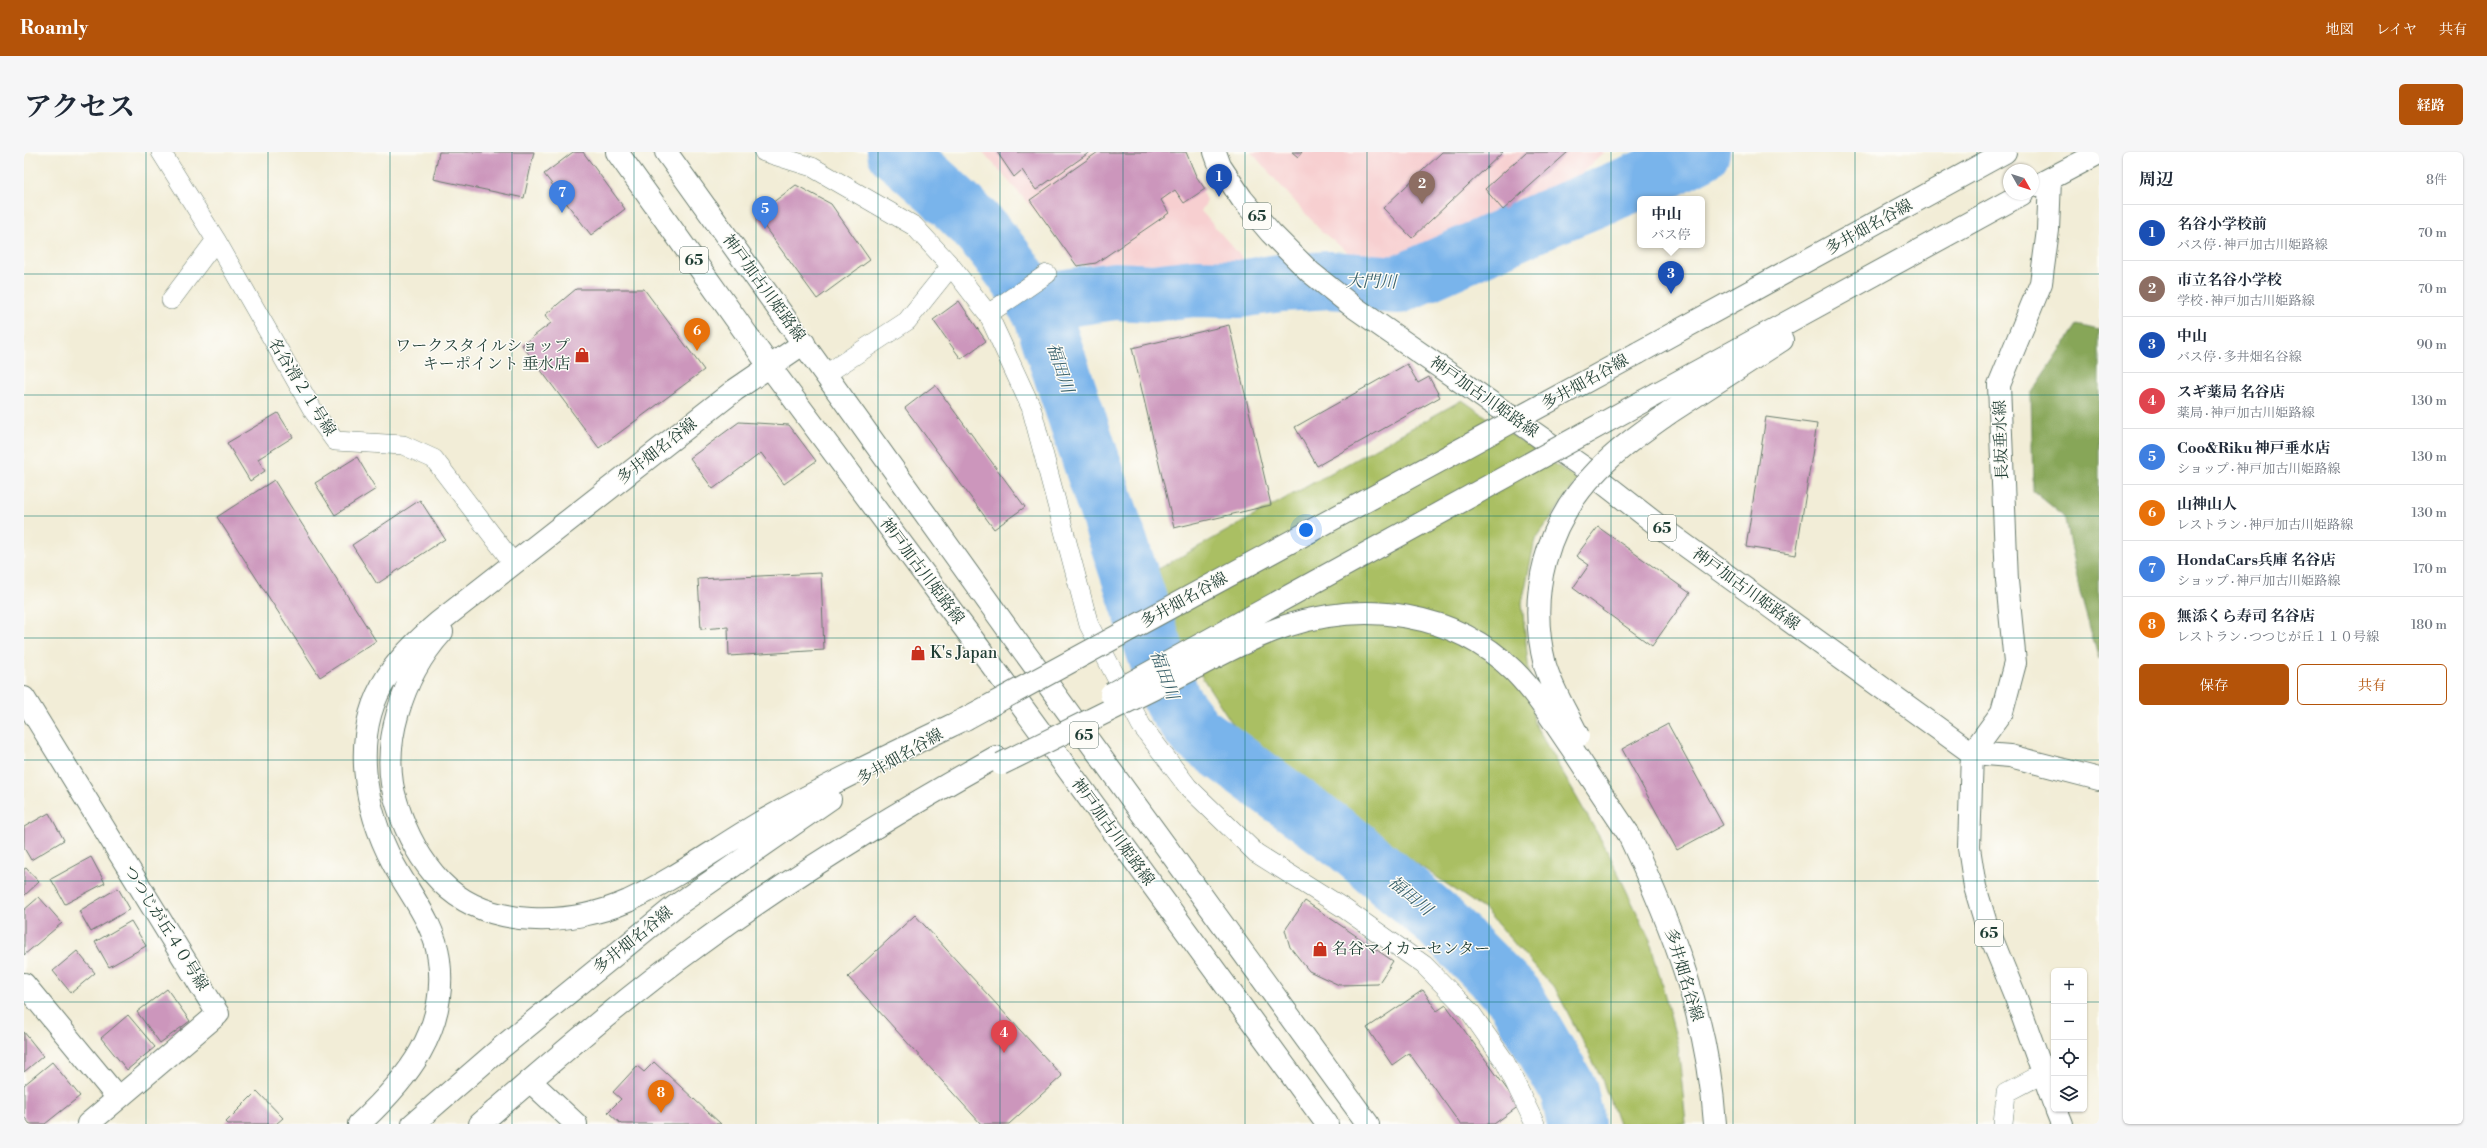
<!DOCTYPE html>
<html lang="ja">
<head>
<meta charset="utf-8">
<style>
  body { margin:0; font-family:"Libre Bodoni","Noto Serif JP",serif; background:#f6f6f7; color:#1f2937 }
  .controls { position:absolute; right:12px; bottom:12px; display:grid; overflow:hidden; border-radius:6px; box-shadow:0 1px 3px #0004 }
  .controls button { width:36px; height:36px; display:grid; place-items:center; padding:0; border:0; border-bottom:1px solid #e0e1e3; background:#fff; color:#1f2937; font:20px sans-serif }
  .compass { position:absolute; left:1979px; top:12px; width:36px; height:36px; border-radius:50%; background:#fff; box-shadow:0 1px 3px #0004; rotate:129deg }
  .you { position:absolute; left:1282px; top:378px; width:14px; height:14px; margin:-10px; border:3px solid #fff; border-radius:50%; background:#1a73e8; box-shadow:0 0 0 6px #1a73e833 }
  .badge { display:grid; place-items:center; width:26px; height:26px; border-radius:50%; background:#b45309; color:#fff; font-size:13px; font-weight:700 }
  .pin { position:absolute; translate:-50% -33px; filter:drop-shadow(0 1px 2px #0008) }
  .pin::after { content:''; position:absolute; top:21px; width:14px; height:12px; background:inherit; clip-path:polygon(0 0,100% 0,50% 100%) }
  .popup { position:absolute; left:1613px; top:44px; width:68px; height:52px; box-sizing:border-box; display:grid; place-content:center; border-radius:6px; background:#fff; filter:drop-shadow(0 1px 3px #0005); font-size:13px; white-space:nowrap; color:#747a83 }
  .popup b { font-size:15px; color:#1f2937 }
  .popup::after { content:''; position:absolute; left:50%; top:100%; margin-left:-8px; border:8px solid transparent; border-top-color:#fff }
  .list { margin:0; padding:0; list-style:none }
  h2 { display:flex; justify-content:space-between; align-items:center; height:52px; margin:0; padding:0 16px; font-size:17px }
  h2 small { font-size:13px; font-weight:400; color:#747a83 }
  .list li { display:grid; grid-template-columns:26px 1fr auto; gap:12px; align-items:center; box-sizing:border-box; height:56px; padding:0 16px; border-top:1px solid #e0e1e3 }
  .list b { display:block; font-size:15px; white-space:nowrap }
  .list p { margin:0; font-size:13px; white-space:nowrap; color:#747a83 }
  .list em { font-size:13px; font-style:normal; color:#747a83 }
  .actions { display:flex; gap:8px; padding:12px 16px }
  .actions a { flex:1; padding:9px 0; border:1px solid #b45309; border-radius:6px; text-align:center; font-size:14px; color:#b45309 }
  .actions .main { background:#b45309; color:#fff }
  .icon { flex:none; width:22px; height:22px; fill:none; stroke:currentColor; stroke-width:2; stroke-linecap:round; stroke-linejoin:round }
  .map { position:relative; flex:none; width:2075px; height:972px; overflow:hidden; border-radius:6px }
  header { display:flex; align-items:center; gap:24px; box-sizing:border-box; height:56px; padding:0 20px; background:#b45309; color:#fff }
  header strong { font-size:19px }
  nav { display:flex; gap:22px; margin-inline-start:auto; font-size:14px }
  .intro { display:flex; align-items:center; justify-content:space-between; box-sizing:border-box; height:96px; padding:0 24px }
  h1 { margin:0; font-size:28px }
  .button { padding:10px 18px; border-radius:6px; background:#b45309; color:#fff; font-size:14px; font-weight:700 }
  main { display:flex; gap:24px; padding:0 24px }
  aside { flex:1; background:#fff; border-radius:6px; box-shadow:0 1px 3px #0004 }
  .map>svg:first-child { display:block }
</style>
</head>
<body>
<header>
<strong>Roamly</strong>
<nav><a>地図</a><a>レイヤ</a><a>共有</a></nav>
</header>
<div class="intro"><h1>アクセス</h1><a class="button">経路</a></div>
<main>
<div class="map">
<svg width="2075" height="972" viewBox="0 0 2075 972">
  <rect width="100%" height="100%" fill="#fdfcf7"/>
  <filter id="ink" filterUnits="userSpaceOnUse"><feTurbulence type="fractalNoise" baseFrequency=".025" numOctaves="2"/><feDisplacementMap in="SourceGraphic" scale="8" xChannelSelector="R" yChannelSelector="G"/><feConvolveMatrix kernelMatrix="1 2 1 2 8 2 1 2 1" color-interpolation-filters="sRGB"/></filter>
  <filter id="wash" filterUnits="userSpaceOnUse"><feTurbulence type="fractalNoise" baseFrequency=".012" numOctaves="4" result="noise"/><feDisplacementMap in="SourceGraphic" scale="16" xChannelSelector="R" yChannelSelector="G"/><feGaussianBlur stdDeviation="0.9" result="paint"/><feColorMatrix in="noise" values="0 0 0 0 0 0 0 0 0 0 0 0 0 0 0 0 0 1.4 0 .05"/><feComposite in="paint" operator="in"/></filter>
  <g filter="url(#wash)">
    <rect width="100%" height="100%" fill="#f2edd7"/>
    <!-- built -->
    <path fill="#f7cfd0" d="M959,0H1162L1183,49L1177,59L1222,110L1058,113Z
      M1227,0H1581L1502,71L1355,125L1297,79Z"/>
    <!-- green -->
    <path fill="#aabf63" stroke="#647e4c" d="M1438,248L1554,328L1511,388L1498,451L1510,571L1584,700L1626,788L1654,893L1662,972H1594L1577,925L1533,840L1461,758L1246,612L1212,577L1150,482L1122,424Z"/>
    <!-- forest -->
    <path fill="#87a659" stroke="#537246" d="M2053,173L2075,178V508L2056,441L2040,364L2009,339L2007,242Z"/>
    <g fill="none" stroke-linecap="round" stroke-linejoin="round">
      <!-- river -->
      <path stroke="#79b4eb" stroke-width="58" d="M872,0C899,23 926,46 951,72C976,98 996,129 1017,159L1148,549L1171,580L1323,691L1411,765L1491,845L1545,939L1552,972
        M1017,159L1042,146L1091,139L1129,141L1170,136L1216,137L1256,131L1305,128L1374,133L1522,67L1642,18L1677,0"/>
    </g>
    <g id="blocks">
      <!-- building -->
      <path fill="#cc96bc" d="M415,0H510L500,46L409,27Z
        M549,0H559L601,57L567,83L520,22Z
        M973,0H1066L1012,38L998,18L990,25Z
        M1074,0H1162L1172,24L1181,37L1160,51L1151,38L1137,48L1145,61L1072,111L1053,114L1006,48Z
        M1268,0H1278L1274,5Z
        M1418,0H1479L1388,86L1359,56Z
        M1502,0H1544L1479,58L1461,37Z
        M772,33L807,52L846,108L793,147L732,63Z
        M552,137H620L680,218L575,296L498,193L527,171L521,163Z
        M935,149L962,189L937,207L909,168Z
        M1205,173L1247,353L1150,376L1108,196Z
        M1383,212L1394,231L1405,225L1416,245L1293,314L1271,275Z
        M911,233L1001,355L970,377L881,256Z
        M254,261L269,285L234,307L241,319L226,329L203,291Z
        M1742,265L1793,272L1772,403L1722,395Z
        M715,270L765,273L792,309L760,332L737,301L689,337L666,306Z
        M333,305L352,337L311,363L291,331Z
        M250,328L352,489L296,525L193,365Z
        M396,348L421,387L353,432L328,393Z
        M1574,375L1666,441L1628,494L1549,436L1565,413L1552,404Z
        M797,421L800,498L705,504L704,475L677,477L674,427Z
        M1644,572L1699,673L1653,698L1598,597Z
        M25,661L40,688L7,708L0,696V675Z
        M67,705L81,731L41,752L27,727Z
        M2,716L15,730L0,744V717Z
        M94,736L106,757L67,780L55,759Z
        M15,745L38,771L0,803V758Z
        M1281,749L1369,809L1354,832L1315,833L1285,819L1266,795L1261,778Z
        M891,763L1038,924L985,972H957L824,825Z
        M107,769L122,794L85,815L71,790Z
        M53,799L71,821L47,841L29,819Z
        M143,837L166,869L136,891L113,860Z
        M1399,838L1413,859L1422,853L1495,954L1470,972H1436L1385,901L1368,913L1343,876Z
        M104,863L131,895L103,918L77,886Z
        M0,880L19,904L0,920Z
        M28,910L56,944L21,972H6L0,965V933Z
        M630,910L697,972H597L584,960L597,947L589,940L613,914L620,920Z
        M233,939L259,966L252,972H204L202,970Z"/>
    </g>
  </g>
  <g filter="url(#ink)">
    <use href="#blocks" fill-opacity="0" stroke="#697b6d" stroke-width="1"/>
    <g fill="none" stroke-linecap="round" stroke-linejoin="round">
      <!-- lane casing -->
      <g stroke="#697b6d" stroke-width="20">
        <path id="lane" d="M137,0L192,88L290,260L311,289L379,293L410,307L490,412
          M740,0L788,15L890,74L927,114L964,162L1007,255L1065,473L1117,573L1164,635L1232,701L1318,755L1400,813L1447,861L1481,910L1511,972
          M147,148L192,88
          M964,162L1023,122
          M802,222L883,169L927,114
          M1979,972L1982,941L2018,922"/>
      </g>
      <!-- street casing -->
      <g stroke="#697b6d" stroke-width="24">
        <path id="street" d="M0,546L194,862L64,972
          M1948,601L1986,604L2075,627
          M0,832L94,946
          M506,929L552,972"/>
      </g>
      <!-- secondary casing -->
      <g stroke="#697b6d" stroke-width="24">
        <path id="secondary" d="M2014,33L2075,1
          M1614,201L1981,0
          M1634,241L1998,42
          M1645,261L1758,188
          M418,480C379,523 354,595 373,652C382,681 395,707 417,730C464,778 547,774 604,749C651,727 693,696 737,670C804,632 872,600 941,567
          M1948,601L1978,560L1991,511L1983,429L1975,233L2017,131L2024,78L2026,27
          M1604,681C1649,777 1684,865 1691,972
          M335,972C383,928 424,878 415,808C411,772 387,744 370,713C340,657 326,582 363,525C377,504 395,487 415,470L711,238L780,191
          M389,972L478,895L650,755L806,647
          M456,972C527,911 597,849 673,794C768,724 868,663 972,605"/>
      </g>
      <!-- primary casing -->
      <g stroke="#697b6d" stroke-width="24">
        <path id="primary" d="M593,0L746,215L953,493L1303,972
          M642,0L993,490L1344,972
          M1191,0L1196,14L1218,47L1247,81L1286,120L1327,153L1559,315L1636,375L1948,601L1945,696L1951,735L1963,775L1992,846L2030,952
          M2032,957L2038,972"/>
      </g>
      <!-- lane -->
      <use href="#lane" stroke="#fff" stroke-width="19"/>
      <!-- street -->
      <use href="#street" stroke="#fff" stroke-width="22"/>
      <!-- secondary -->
      <use href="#secondary" stroke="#fff" stroke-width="22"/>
      <!-- primary -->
      <use href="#primary" stroke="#fff" stroke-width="22"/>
      <!-- secondary-bridge casing -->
      <g stroke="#697b6d" stroke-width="24" stroke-linecap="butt">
        <path id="secondary-bridge" d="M1087,542L1634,241
          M941,567L1614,201
          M1554,584C1543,561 1528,537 1521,513C1503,442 1522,370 1574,318C1595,296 1620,279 1645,261
          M977,612C1032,585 1086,558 1141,531C1180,512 1222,487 1262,474C1341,449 1429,459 1490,519C1513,542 1529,569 1547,595C1566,624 1585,653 1604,681"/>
      </g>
      <!-- secondary-bridge -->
      <use href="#secondary-bridge" stroke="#fff" stroke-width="22"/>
    </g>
  </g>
  <!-- grid -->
  <path fill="none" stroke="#0f766e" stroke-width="1" stroke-opacity="0.55" d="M122,0V972M244,0V972M366,0V972M488,0V972M610,0V972M732,0V972M854,0V972M976,0V972M1099,0V972M1221,0V972M1343,0V972M1465,0V972M1587,0V972M1709,0V972M1831,0V972M1953,0V972M0,122H2075M0,243H2075M0,364H2075M0,486H2075M0,608H2075M0,729H2075M0,850H2030M2060,850H2075"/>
  <!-- icons -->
  <defs>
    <g id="shop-bare" transform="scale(1.2)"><path d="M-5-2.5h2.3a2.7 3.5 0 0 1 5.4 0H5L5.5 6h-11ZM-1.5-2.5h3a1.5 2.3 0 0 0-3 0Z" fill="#c8321e" stroke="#fdfcf7" stroke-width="2.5" paint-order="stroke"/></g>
  </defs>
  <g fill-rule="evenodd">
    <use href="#shop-bare" x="558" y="203"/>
    <use href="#shop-bare" x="894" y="501"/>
    <use href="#shop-bare" x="1296" y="797"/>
  </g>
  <g text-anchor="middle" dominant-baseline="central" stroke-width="3" stroke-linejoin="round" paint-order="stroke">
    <!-- shield labels -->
    <g fill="#fdfcf7" stroke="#62766e" stroke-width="1">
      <rect x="1219" y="51" width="28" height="26" rx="3"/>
      <rect x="656" y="95" width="28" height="26" rx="3"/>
      <rect x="1624" y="363" width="28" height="26" rx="3"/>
      <rect x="1046" y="570" width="28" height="26" rx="3"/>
      <rect x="1951" y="768" width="28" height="26" rx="3"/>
    </g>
    <g font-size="15" font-weight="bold" fill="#1f3d34">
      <text x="1233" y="64">65</text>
      <text x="670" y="108">65</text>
      <text x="1638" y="376">65</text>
      <text x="1060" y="583">65</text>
      <text x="1965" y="781">65</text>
    </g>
    <!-- street labels -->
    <g font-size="16" fill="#1f3d34" stroke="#fdfcf7">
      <text transform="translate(1845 75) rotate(-29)">多井畑名谷線</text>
      <text transform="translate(740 136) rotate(54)">神戸加古川姫路線</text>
      <text transform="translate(1561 230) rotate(-29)">多井畑名谷線</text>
      <text transform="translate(278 235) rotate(58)">名谷滑２１号線</text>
      <text transform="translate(1460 245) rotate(35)">神戸加古川姫路線</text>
      <text transform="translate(1977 288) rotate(-92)">長坂垂水線</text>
      <text transform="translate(633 299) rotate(-38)">多井畑名谷線</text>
      <text transform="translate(898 419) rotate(53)">神戸加古川姫路線</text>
      <text transform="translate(1722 437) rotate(36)">神戸加古川姫路線</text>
      <text transform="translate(1160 448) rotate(-29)">多井畑名谷線</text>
      <text transform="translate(876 605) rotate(-30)">多井畑名谷線</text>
      <text transform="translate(1089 680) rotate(54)">神戸加古川姫路線</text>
      <text transform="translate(142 776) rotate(58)">つつじが丘４０号線</text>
      <text transform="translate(609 788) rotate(-39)">多井畑名谷線</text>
      <text transform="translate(1660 823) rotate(73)">多井畑名谷線</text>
    </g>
    <!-- poi labels -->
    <g font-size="16" fill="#1f3d34" stroke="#fdfcf7" text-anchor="start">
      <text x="546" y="194" text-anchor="end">ワークスタイルショップ<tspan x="546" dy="18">キーポイント 垂水店</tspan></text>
      <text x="906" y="501">K's Japan</text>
      <text x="1308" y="797">名谷マイカーセンター</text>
    </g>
    <!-- water labels -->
    <g font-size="17" font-style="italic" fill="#3a616b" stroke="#fdfcf7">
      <text transform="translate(1347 130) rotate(1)">大門川</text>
      <text transform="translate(1036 216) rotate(72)">福田川</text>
      <text transform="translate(1140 523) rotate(70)">福田川</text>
      <text transform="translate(1386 744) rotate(40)">福田川</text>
    </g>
  </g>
</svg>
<div class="controls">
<button>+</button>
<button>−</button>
<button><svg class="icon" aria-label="locate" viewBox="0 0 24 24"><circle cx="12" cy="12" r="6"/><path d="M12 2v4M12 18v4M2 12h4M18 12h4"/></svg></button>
<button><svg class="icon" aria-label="layers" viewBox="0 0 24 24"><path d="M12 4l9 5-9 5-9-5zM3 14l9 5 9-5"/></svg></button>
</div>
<svg class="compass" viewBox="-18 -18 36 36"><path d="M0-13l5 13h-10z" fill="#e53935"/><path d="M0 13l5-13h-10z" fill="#747a83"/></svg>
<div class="you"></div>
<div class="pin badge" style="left:1195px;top:45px;background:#1a4fb4">1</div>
<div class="pin badge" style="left:1398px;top:52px;background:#8d6e63">2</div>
<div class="pin badge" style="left:1647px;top:142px;background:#1a4fb4">3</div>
<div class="popup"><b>中山</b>バス停</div>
<div class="pin badge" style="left:980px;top:901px;background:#e0444e">4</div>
<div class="pin badge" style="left:741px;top:77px;background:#3f7fe0">5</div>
<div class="pin badge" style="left:673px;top:199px;background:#e8710a">6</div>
<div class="pin badge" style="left:538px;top:61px;background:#3f7fe0">7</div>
<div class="pin badge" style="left:637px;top:961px;background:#e8710a">8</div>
</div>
<aside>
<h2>周辺<small>8件</small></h2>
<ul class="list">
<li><span class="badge" style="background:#1a4fb4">1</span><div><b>名谷小学校前</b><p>バス停 · 神戸加古川姫路線</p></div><em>70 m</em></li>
<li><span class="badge" style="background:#8d6e63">2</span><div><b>市立名谷小学校</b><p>学校 · 神戸加古川姫路線</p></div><em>70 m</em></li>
<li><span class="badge" style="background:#1a4fb4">3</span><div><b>中山</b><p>バス停 · 多井畑名谷線</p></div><em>90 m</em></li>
<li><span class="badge" style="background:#e0444e">4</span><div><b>スギ薬局 名谷店</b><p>薬局 · 神戸加古川姫路線</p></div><em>130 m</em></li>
<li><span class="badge" style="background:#3f7fe0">5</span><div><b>Coo&amp;Riku 神戸垂水店</b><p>ショップ · 神戸加古川姫路線</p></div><em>130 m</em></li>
<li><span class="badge" style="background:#e8710a">6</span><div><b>山神山人</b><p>レストラン · 神戸加古川姫路線</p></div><em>130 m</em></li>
<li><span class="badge" style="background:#3f7fe0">7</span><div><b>HondaCars兵庫 名谷店</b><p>ショップ · 神戸加古川姫路線</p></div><em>170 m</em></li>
<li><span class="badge" style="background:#e8710a">8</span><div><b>無添くら寿司 名谷店</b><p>レストラン · つつじが丘１１０号線</p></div><em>180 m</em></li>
</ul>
<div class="actions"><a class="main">保存</a><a>共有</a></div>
</aside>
</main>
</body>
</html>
